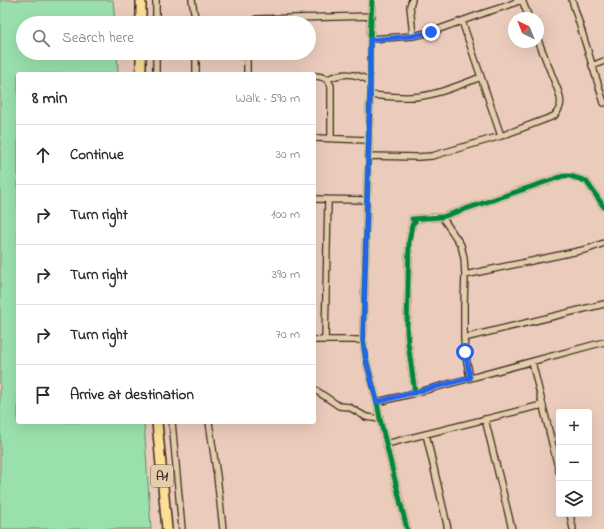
<!DOCTYPE html>
<html lang="en">
<head>
<meta charset="utf-8">
<style>
  body { margin:0; font-family:"Indie Flower",sans-serif; background:#f7f7f7; color:#2b2b33 }
  .controls { position:absolute; right:12px; bottom:12px; display:grid; overflow:hidden; border-radius:4px; box-shadow:0 4px 16px #0002 }
  .controls button { width:36px; height:36px; display:grid; place-items:center; padding:0; border:0; border-bottom:1px solid #e1e1e2; background:#fff; color:#2b2b33; font:20px sans-serif }
  .compass { position:absolute; left:508px; top:12px; width:36px; height:36px; border-radius:50%; background:#fff; box-shadow:0 4px 16px #0002; rotate:317deg }
  .stop { position:absolute; width:12px; height:12px; margin:-9px; border:3px solid #2563eb; border-radius:50%; background:#fff }
  .stop.end { background:#2563eb; border-color:#fff; box-shadow:0 1px 4px #0008 }
  .list { margin:0; padding:0; list-style:none }
  h2 { display:flex; justify-content:space-between; align-items:center; height:52px; margin:0; padding:0 16px; font-size:17px }
  h2 small { font-size:13px; font-weight:400; color:#7c7c81 }
  .list li { display:grid; grid-template-columns:26px 1fr auto; gap:12px; align-items:center; box-sizing:border-box; height:60px; padding:0 16px; border-top:1px solid #e1e1e2 }
  .list b { display:block; font-size:15px; white-space:nowrap }
  .list em { font-size:13px; font-style:normal; color:#7c7c81 }
  .icon { flex:none; width:22px; height:22px; fill:none; stroke:currentColor; stroke-width:2; stroke-linecap:round; stroke-linejoin:round }
  .map { position:relative; flex:none; width:604px; height:529px; overflow:hidden }
  .search { position:absolute; background:#fff; box-shadow:0 4px 16px #0002; left:16px; top:16px; width:300px; height:44px; display:flex; align-items:center; gap:10px; box-sizing:border-box; padding:0 14px; border-radius:22px; color:#7c7c81; font-size:15px }
  .panel { position:absolute; background:#fff; box-shadow:0 4px 16px #0002; left:16px; top:72px; width:300px; height:352px; border-radius:4px }
  .map>svg:first-child { display:block }
</style>
</head>
<body>
<div class="map">
<svg width="604" height="529" viewBox="0 0 604 529">
  <rect width="100%" height="100%" fill="#ebcbbc"/>
  <filter id="ink" filterUnits="userSpaceOnUse"><feTurbulence type="fractalNoise" baseFrequency=".025" numOctaves="2"/><feDisplacementMap in="SourceGraphic" scale="8" xChannelSelector="R" yChannelSelector="G"/><feConvolveMatrix kernelMatrix="1 2 1 2 8 2 1 2 1" color-interpolation-filters="sRGB"/></filter>
  <g filter="url(#ink)">
    <!-- green -->
    <path fill="#9ae0ad" stroke="#6a8566" d="M0,0H113L115,23H23V53H117L118,74H18V422H144L151,529H0Z"/>
    <g fill="none" stroke-linecap="round" stroke-linejoin="round">
      <!-- minor casing -->
      <g stroke="#3b2a1e" stroke-width="8">
        <path id="minor" d="M192,0L196,23
          M372,0L370,39V95L363,340L366,360L377,402L380,419L407,529
          M412,0L410,6L413,36
          M522,0L529,18
          M572,0L604,103
          M462,21L501,136
          M156,23V0
          M252,23L256,19L372,16
          M370,39L413,36L431,32L484,13L509,5L521,0
          M156,53V74
          M247,53V74
          M592,66L604,61
          M196,74V53
          M314,76C322,76 328,78 331,86V138
          M327,79C344,73 353,72 370,81
          M370,95C387,96 405,99 422,96C443,93 462,84 481,77
          M314,138L368,140
          M368,156L418,157L432,156L501,136L554,116C561,108 562,103 559,93L538,40
          M314,199L367,200
          M442,217L461,245L464,258L465,275L464,304V338L465,352L470,378
          M465,275L588,249L604,243
          M464,338L604,304
          M314,340H363
          M325,340L328,200
          M532,362L559,471
          M314,389L339,406L349,407L366,417L380,419
          M415,393L408,343L407,329L409,242L412,225L416,220L412,219L442,217L563,176H570L586,181L604,207
          M377,402L415,393L604,342
          M485,419L512,529
          M172,422L182,529
          M209,422L217,476L223,529
          M426,434L448,529
          M386,444L542,405
          M570,514L573,529"/>
      </g>
      <!-- trunk casing -->
      <g stroke="#3b2a1e" stroke-width="12">
        <path id="trunk" d="M141,23V0
          M141,74V53
          M157,422L167,529"/>
      </g>
      <!-- minor -->
      <use href="#minor" stroke="#e4cdad" stroke-width="5.5"/>
      <!-- trunk -->
      <use href="#trunk" stroke="#fdde96" stroke-width="9"/>
      <!-- cycleway casing -->
      <g stroke="#e4cdad" stroke-width="8">
        <path id="cycleway" d="M372,0L370,39V95L363,340L366,360L377,402L380,419L407,529
          M415,393L408,343L407,329L409,242L412,225L416,220L412,219L442,217L563,176H570L586,181L604,207"/>
      </g>
      <!-- cycleway -->
      <use href="#cycleway" stroke="#00873e" stroke-width="5"/>
    </g>
  </g>
  <g fill="none" stroke-linecap="round" stroke-linejoin="round" filter="url(#ink)">
    <!-- route -->
    <path stroke="#2563eb" stroke-width="5" d="M431,32L413,36L370,40V95L363,340L366,360L377,402L470,378L465,352"/>
  </g>
  <g text-anchor="middle" dominant-baseline="central" stroke-width="4" stroke-linejoin="round" paint-order="stroke">
    <!-- shield labels -->
    <rect fill="#e4cdad" stroke="#6e5b49" stroke-width="1" x="151" y="465" width="22" height="22" rx="3"/>
    <g font-size="13" font-weight="bold" fill="#3b2a1e">
      <text x="162" y="476">A1</text>
    </g>
  </g>
</svg>
<div class="controls">
<button>+</button>
<button>−</button>
<button><svg class="icon" aria-label="layers" viewBox="0 0 24 24"><path d="M12 4l9 5-9 5-9-5zM3 14l9 5 9-5"/></svg></button>
</div>
<svg class="compass" viewBox="-18 -18 36 36"><path d="M0-13l5 13h-10z" fill="#e53935"/><path d="M0 13l5-13h-10z" fill="#7c7c81"/></svg>
<div class="stop" style="left:465px;top:352px"></div>
<div class="stop end" style="left:431px;top:32px"></div>
<div class="search"><svg class="icon" aria-label="search" viewBox="0 0 24 24"><circle cx="10" cy="10" r="6"/><path d="M15 15l6 6"/></svg>Search here</div>
<section class="panel">
<h2>8 min<small>Walk · 590 m</small></h2>
<ul class="list">
<li><svg class="icon" aria-label="ahead" viewBox="0 0 24 24"><path d="M12 20V5M6 11l6-6 6 6"/></svg><div><b>Continue</b></div><em>30 m</em></li>
<li><svg class="icon" aria-label="right" viewBox="0 0 24 24"><path d="M7 20v-9h11M14 6l5 5-5 5"/></svg><div><b>Turn right</b></div><em>100 m</em></li>
<li><svg class="icon" aria-label="right" viewBox="0 0 24 24"><path d="M7 20v-9h11M14 6l5 5-5 5"/></svg><div><b>Turn right</b></div><em>390 m</em></li>
<li><svg class="icon" aria-label="right" viewBox="0 0 24 24"><path d="M7 20v-9h11M14 6l5 5-5 5"/></svg><div><b>Turn right</b></div><em>70 m</em></li>
<li><svg class="icon" aria-label="arrive" viewBox="0 0 24 24"><path d="M6 21V4h12l-3 4 3 4H6"/></svg><div><b>Arrive at destination</b></div></li>
</ul>
</section>
</div>
</body>
</html>
